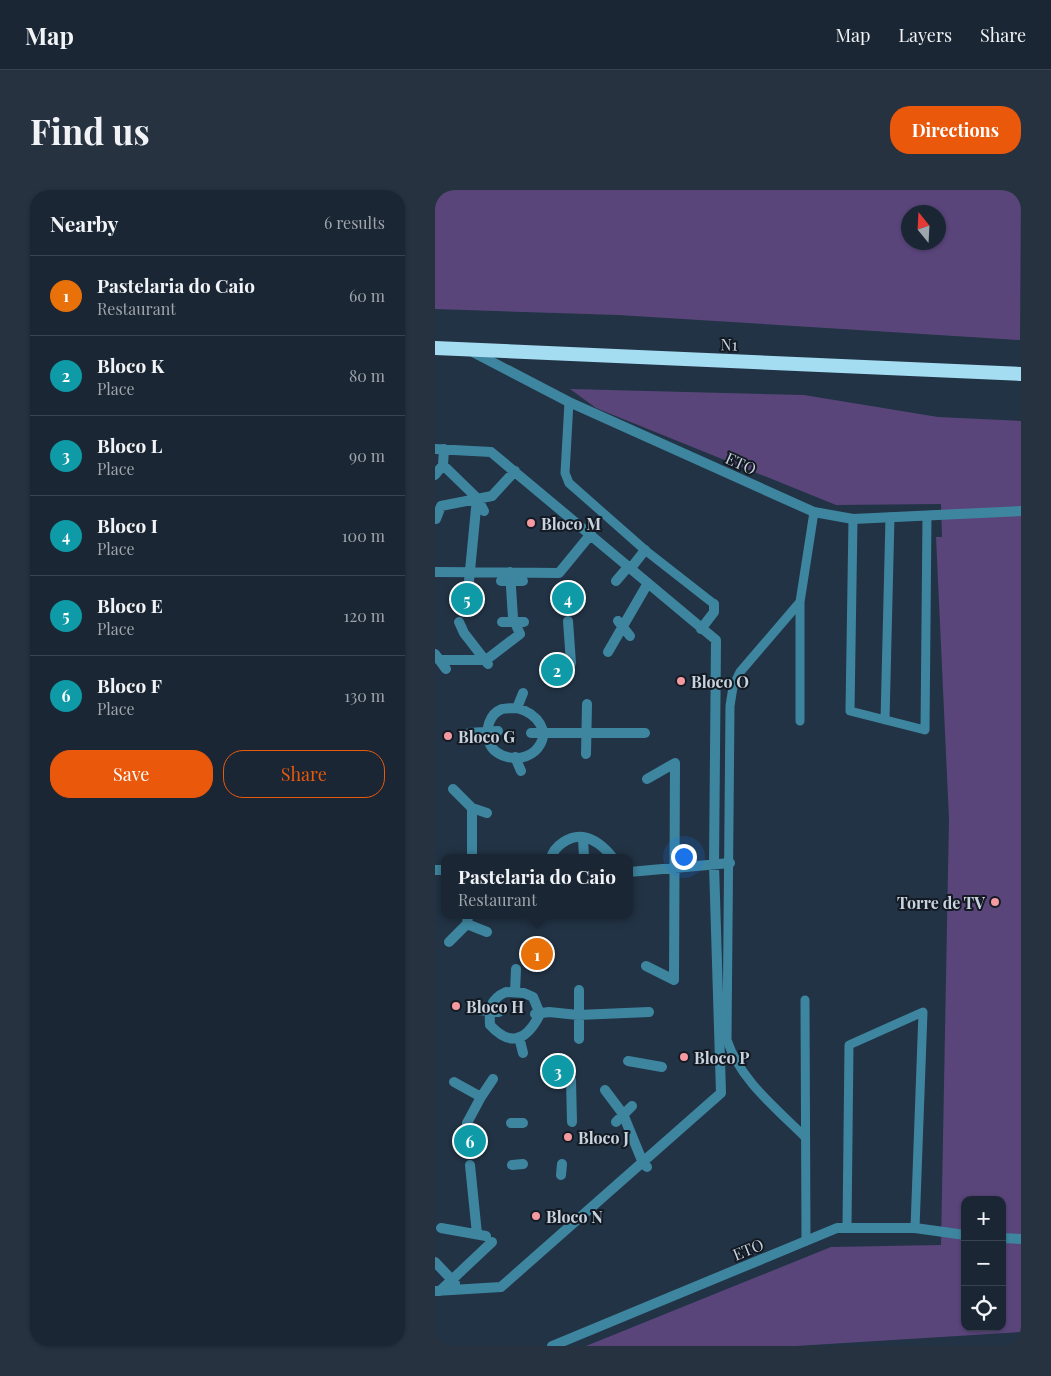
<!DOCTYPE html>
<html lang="en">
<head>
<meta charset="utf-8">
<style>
  body { margin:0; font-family:"Playfair Display",serif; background:#273240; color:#f1f3f6 }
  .controls { position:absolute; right:15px; bottom:15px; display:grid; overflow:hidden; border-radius:10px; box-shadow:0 1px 4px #0004 }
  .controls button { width:45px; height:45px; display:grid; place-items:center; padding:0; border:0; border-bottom:1px solid #38434f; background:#1a2634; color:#f1f3f6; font:25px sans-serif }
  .compass { position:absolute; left:466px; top:15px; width:45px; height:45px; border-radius:50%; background:#1a2634; box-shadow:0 1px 4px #0004; rotate:342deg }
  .you { position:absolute; left:248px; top:666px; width:18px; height:18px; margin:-12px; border:4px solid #fff; border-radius:50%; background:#1a73e8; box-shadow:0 0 0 8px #1a73e833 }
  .badge { display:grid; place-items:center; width:32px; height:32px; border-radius:50%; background:#ea580c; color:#fff; font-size:16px; font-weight:700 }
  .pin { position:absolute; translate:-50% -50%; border:2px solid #fff; box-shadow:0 1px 5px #0006 }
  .popup { position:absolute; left:6px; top:664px; width:192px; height:65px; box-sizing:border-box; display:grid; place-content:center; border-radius:10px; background:#1a2634; filter:drop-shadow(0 1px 4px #0005); font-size:16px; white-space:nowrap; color:#9fa5ac }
  .popup b { font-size:19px; color:#f1f3f6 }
  .popup::after { content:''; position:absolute; left:50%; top:100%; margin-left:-10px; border:10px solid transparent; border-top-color:#1a2634 }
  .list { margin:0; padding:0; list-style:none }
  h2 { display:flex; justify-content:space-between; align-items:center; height:65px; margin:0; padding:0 20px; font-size:21px }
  h2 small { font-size:16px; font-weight:400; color:#9fa5ac }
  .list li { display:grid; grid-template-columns:32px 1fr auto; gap:15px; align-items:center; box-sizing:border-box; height:80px; padding:0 20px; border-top:1px solid #38434f }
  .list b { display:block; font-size:19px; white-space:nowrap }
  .list p { margin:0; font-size:16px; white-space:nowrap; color:#9fa5ac }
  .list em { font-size:16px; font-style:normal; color:#9fa5ac }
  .actions { display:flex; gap:10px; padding:15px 20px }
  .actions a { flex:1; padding:11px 0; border:1px solid #ea580c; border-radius:20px; text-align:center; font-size:18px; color:#ea580c }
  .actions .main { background:#ea580c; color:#fff }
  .icon { flex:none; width:28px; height:28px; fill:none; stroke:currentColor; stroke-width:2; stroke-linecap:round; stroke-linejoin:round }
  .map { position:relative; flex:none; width:586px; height:1156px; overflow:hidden; border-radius:20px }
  header { display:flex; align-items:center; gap:30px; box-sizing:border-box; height:70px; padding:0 25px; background:#1a2634; border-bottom:1px solid #38434f }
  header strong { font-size:24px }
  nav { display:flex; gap:28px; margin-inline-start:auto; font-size:18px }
  .intro { display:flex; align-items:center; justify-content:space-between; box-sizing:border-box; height:120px; padding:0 30px }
  h1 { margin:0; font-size:35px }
  .button { padding:12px 22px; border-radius:20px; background:#ea580c; color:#fff; font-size:18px; font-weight:700 }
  main { display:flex; gap:30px; padding:0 30px }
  aside { flex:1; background:#1a2634; border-radius:20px; box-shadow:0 1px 4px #0004 }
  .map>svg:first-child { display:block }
</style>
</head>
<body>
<header>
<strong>Map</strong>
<nav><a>Map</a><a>Layers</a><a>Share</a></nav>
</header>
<div class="intro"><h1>Find us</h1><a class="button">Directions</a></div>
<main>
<aside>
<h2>Nearby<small>6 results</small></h2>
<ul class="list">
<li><span class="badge" style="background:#e8710a">1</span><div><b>Pastelaria do Caio</b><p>Restaurant</p></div><em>60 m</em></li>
<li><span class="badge" style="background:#0f9aa8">2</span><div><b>Bloco K</b><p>Place</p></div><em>80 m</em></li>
<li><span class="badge" style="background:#0f9aa8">3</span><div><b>Bloco L</b><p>Place</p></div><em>90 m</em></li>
<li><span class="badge" style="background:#0f9aa8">4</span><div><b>Bloco I</b><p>Place</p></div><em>100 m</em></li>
<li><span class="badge" style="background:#0f9aa8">5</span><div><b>Bloco E</b><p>Place</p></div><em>120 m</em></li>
<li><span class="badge" style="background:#0f9aa8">6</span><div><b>Bloco F</b><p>Place</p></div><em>130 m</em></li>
</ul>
<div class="actions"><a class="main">Save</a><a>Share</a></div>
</aside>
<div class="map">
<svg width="586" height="1156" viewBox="0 0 586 1156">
  <rect width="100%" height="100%" fill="#223345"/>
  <!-- green -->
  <path fill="#59457a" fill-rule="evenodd" d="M0,0H586L585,150L183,125L0,119ZM473,22H503V52H473Z
    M135,199L369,205L503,227L586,231V1142L361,1156H151L396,1057L506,1055L514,629L501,347H507L506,314L401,315L161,218ZM530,1010H567V1137H530Z"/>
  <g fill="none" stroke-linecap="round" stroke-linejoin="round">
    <!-- service -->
    <path stroke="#3e86a0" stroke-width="9" d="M134,212L130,283L134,293L210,360L279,414
      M418,329L415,521L490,540L492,326
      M365,412L305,482L298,497L295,516L292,850C305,890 341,918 370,947
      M450,530L455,327
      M365,531V412L379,322
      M370,810L371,1051
      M412,1037L414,855L488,822L480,1038"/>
    <!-- pedestrian -->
    <path stroke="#3e86a0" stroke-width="10" d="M0,259L56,262L281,450L279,675L286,903L66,1097L0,1101
      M8,275L42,308L49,321
      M0,285L8,275L9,259
      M1,329L6,316L57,306L80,281
      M196,378L210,360
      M0,382L124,383L156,344
      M34,391L42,308
      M66,391H88
      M181,391L193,377
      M133,431L136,473
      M183,431L195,446
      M24,432L29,443L53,474
      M67,432H89
      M266,439L279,422V414
      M173,462L213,393
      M0,464L11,479
      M4,470H51L85,444L78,428L75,382
      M82,518C101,523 119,542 100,561C86,573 60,569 54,552C50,540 54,524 67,519C71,518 78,518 82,518Z
      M82,518L88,503
      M34,543L63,541
      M96,543H210
      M151,564L152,514
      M80,567L86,581
      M18,599L37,618V668
      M37,618L52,623
      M148,647L149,668
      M116,668C119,656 135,645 148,647C160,649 171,659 178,668
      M0,680H9
      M194,682L295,673
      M32,734L52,742
      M14,752L32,734L33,725
      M211,776L239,790L240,573L212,589
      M71,802L89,803L98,807L105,824C92,850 76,858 55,835C54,819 55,809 71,802Z
      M80,802L81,779
      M44,820L64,822
      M100,824L114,822L143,825L214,822
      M84,847L88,863
      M144,849V800
      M193,871L227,877
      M136,890L137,932
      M19,892L46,907L58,889
      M170,900L188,924L208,973L212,977
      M181,932L197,916
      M32,933L46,907
      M76,933H88
      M35,975L42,1044
      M77,975L88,974
      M126,985L127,974
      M6,1038L51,1046
      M0,1072L20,1093
      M5,1101L57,1052"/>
    <!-- tertiary -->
    <path stroke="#3e86a0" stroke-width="10" d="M36,161L134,212L379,322L418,329L586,321
      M567,1048L586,1049
      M117,1156L402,1038H480L530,1045"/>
    <!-- trunk -->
    <path stroke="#a4dcf2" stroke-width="14" d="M0,158L586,184"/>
  </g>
  <!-- markers -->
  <g fill="#f49aa0" stroke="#131a23" stroke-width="2">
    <circle cx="96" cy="333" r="5"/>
    <circle cx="246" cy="491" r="5"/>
    <circle cx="13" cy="546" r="5"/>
    <circle cx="560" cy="712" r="5"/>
    <circle cx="21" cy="816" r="5"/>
    <circle cx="249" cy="867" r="5"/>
    <circle cx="133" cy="947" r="5"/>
    <circle cx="101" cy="1026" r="5"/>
  </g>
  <g text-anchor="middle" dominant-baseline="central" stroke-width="4" stroke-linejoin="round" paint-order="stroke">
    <!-- street labels -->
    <g font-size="16" fill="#c8d3de" stroke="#131a23">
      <text transform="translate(294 154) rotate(2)">N1</text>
      <text transform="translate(306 273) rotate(24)">ETO</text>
      <text transform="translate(313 1059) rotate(-22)">ETO</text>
    </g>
    <!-- poi labels -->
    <g font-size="16" font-weight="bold" fill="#c8d3de" stroke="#131a23" text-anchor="start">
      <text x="106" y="333">Bloco M</text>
      <text x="256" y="491">Bloco O</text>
      <text x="23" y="546">Bloco G</text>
      <text x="550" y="712" text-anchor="end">Torre de TV</text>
      <text x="31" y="816">Bloco H</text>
      <text x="259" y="867">Bloco P</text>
      <text x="143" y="947">Bloco J</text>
      <text x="111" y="1026">Bloco N</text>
    </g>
  </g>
</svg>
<div class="controls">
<button>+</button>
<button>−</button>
<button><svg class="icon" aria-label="locate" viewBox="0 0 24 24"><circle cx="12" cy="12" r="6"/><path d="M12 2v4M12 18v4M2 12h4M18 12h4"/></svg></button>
</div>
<svg class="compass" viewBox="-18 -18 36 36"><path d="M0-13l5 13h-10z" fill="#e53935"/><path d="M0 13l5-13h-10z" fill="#9fa5ac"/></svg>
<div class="you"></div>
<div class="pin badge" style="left:102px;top:764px;background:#e8710a">1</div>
<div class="popup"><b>Pastelaria do Caio</b>Restaurant</div>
<div class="pin badge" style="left:122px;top:480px;background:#0f9aa8">2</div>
<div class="pin badge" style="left:123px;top:881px;background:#0f9aa8">3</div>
<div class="pin badge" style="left:133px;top:408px;background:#0f9aa8">4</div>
<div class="pin badge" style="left:32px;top:409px;background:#0f9aa8">5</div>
<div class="pin badge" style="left:35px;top:951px;background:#0f9aa8">6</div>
</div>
</main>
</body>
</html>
